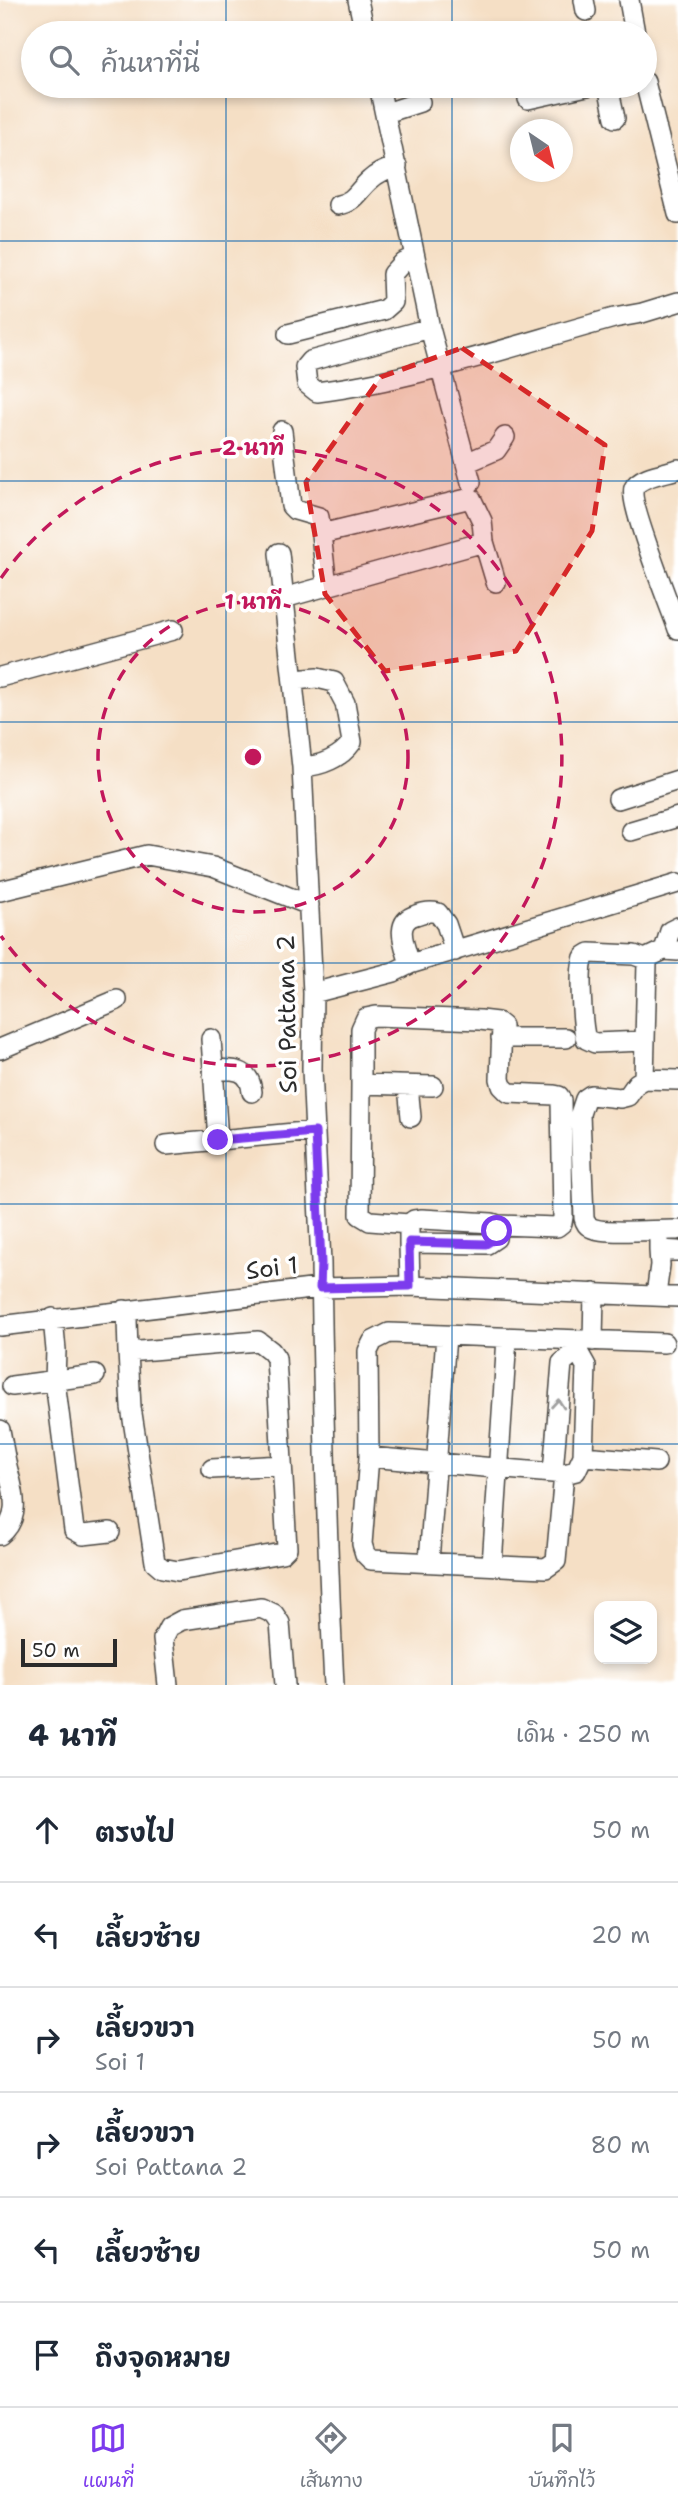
<!DOCTYPE html>
<html lang="th">
<head>
<meta charset="utf-8">
<style>
  body { margin:0; font-family:"Shantell Sans","Playpen Sans Thai",sans-serif; background:#f2f2f3; color:#1f2937 }
  .controls { position:absolute; right:21px; bottom:21px; display:grid; overflow:hidden; border-radius:14px; box-shadow:0 4px 10px #0003 }
  .controls button { width:63px; height:63px; display:grid; place-items:center; padding:0; border:0; border-bottom:2px solid #e0e1e3; background:#fff; color:#1f2937; font:35px sans-serif }
  .compass { position:absolute; left:510px; top:119px; width:63px; height:63px; border-radius:50%; background:#fff; box-shadow:0 4px 10px #0003; rotate:145deg }
  .scale { position:absolute; left:21px; bottom:18px; width:96px; box-sizing:border-box; padding-left:7px; border:4px solid #2b2b2b; border-top:0; font-size:19px; line-height:24px; white-space:nowrap; color:#2b2b2b; -webkit-text-stroke:5px #fff; paint-order:stroke }
  .stop { position:absolute; width:21px; height:21px; margin:-16px; border:5px solid #7c3aed; border-radius:50%; background:#fff }
  .stop.end { background:#7c3aed; border-color:#fff; box-shadow:0 2px 7px #0008 }
  .list { margin:0; padding:0; list-style:none }
  h2 { display:flex; justify-content:space-between; align-items:center; height:91px; margin:0; padding:0 28px; font-size:30px }
  h2 small { font-size:23px; font-weight:400; color:#747a83 }
  .list li { display:grid; grid-template-columns:46px 1fr auto; gap:21px; align-items:center; box-sizing:border-box; height:105px; padding:0 28px; border-top:2px solid #e0e1e3 }
  .list b { display:block; font-size:26px; white-space:nowrap }
  .list p { margin:0; font-size:23px; white-space:nowrap; color:#747a83 }
  .list em { font-size:23px; font-style:normal; color:#747a83 }
  .icon { flex:none; width:38px; height:38px; fill:none; stroke:currentColor; stroke-width:2; stroke-linecap:round; stroke-linejoin:round }
  .map { position:relative; flex:none; width:678px; height:1685px; overflow:hidden }
  .search { position:absolute; background:#fff; box-shadow:0 4px 10px #0003; left:21px; right:21px; top:21px; height:77px; display:flex; align-items:center; gap:18px; box-sizing:border-box; padding:0 24px; border-radius:38px; color:#747a83; font-size:26px }
  .sheet { height:721px; background:#fff }
  nav { display:flex; justify-content:space-around; align-items:center; box-sizing:border-box; height:98px; border-top:2px solid #e0e1e3; background:#fff; font-size:19px; color:#747a83 }
  nav a { display:grid; justify-items:center; gap:4px }
  nav .on { color:#7c3aed }
  .map>svg:first-child { display:block }
</style>
</head>
<body>
<div class="map">
<svg width="678" height="1685" viewBox="0 0 678 1685">
  <rect width="100%" height="100%" fill="#fff"/>
  <filter id="ink" filterUnits="userSpaceOnUse"><feTurbulence type="fractalNoise" baseFrequency=".0143" numOctaves="2"/><feDisplacementMap in="SourceGraphic" scale="14" xChannelSelector="R" yChannelSelector="G"/><feConvolveMatrix kernelMatrix="1 2 1 2 8 2 1 2 1" color-interpolation-filters="sRGB"/></filter>
  <filter id="wash" filterUnits="userSpaceOnUse"><feTurbulence type="fractalNoise" baseFrequency=".00686" numOctaves="4" result="noise"/><feDisplacementMap in="SourceGraphic" scale="28" xChannelSelector="R" yChannelSelector="G"/><feGaussianBlur stdDeviation="1.57" result="paint"/><feColorMatrix in="noise" values="0 0 0 0 0 0 0 0 0 0 0 0 0 0 0 0 0 1.4 0 .05"/><feComposite in="paint" operator="in"/></filter>
  <g filter="url(#wash)">
    <rect width="100%" height="100%" fill="#f5dfc5"/>
  </g>
  <g filter="url(#ink)">
    <g fill="none" stroke-linecap="round" stroke-linejoin="round">
      <!-- minor casing -->
      <g stroke="#494642" stroke-width="22">
        <path id="minor" d="M358,0L365,33
          M584,0L586,11
          M629,0L635,33
          M645,82L678,214
          M379,86L430,328L471,482
          M608,86L615,118
          M528,99L587,86
          M386,113L420,102
          M338,205C355,202 358,190 370,180C377,173 387,169 397,166
          M430,328L310,361L305,367L307,384L317,392C414,380 519,344 614,318L642,313L678,302
          M288,334L384,310L393,302L392,274L403,262L414,257
          M282,431L291,506L295,510L319,517L321,534
          M466,463L496,450L505,437
          M678,469C666,473 639,476 634,488C628,502 671,609 678,629
          M279,553L302,767L313,993L312,1069L321,1263C323,1403 327,1545 334,1685
          M327,586L321,534L471,498L482,521L484,542L496,582
          M284,598L484,542
          M0,677L173,630
          M294,680L317,678L334,682L345,703L352,742C341,758 321,766 302,767
          M618,799L678,780
          M631,831L678,817
          M0,891L147,855L213,867L309,905
          M664,950L670,931L678,927
          M645,959L664,950L678,951
          M410,964C406,948 392,922 416,915C424,912 430,911 438,913L446,924L455,951
          M313,993L394,972L410,964L678,883
          M501,1038H566
          M211,1039L218,1140
          M0,1049L117,1000
          M213,1070C233,1069 250,1068 252,1092
          M644,1079L647,963L645,959L634,955L590,953C585,956 584,955 583,961C579,973 582,1027 586,1039L595,1043L644,1041
          M678,1080L644,1079L637,1083L628,1096L620,1098L591,1095L585,1099L580,1114L584,1218C585,1222 586,1225 590,1227C602,1235 660,1229 678,1230
          M361,1084V1029L366,1018L376,1016L480,1020L497,1022L502,1026L500,1079L502,1086L509,1093L554,1095L559,1096L561,1100L563,1217L562,1223L557,1227L498,1225
          M408,1086L411,1117
          M166,1145L315,1131
          M422,1219L492,1223L498,1225L496,1238L487,1244L409,1243V1224L414,1220Z
          M409,1224L370,1221L360,1215L361,1084L433,1086
          M659,1237V1250L678,1251
          M409,1243L410,1286
          M656,1295L660,1265L659,1250
          M124,1310L127,1319L128,1352
          M53,1318L56,1350L55,1381L74,1530L83,1535L110,1532
          M0,1326L319,1288L410,1286L678,1297
          M258,1341L271,1351L276,1358L287,1548L282,1553L178,1571L162,1568L155,1562L131,1407L128,1352Z
          M593,1341L594,1293
          M12,1386L95,1375
          M0,1430C3,1445 5,1460 9,1474C15,1496 20,1519 0,1535
          M583,1456L656,1462
          M369,1457L564,1474L576,1471L583,1456L586,1366L577,1350L562,1363L553,1472
          M212,1469L282,1465
          M564,1474L556,1561L546,1568L371,1560L365,1554L362,1544L369,1457L368,1351L373,1341L389,1333L664,1343
          M429,1561L446,1336
          M492,1565L507,1338
          M168,1685L163,1639L169,1627L182,1620L261,1608L274,1614L280,1623L285,1685"/>
      </g>
      <!-- minor -->
      <use href="#minor" stroke="#fff" stroke-width="19"/>
    </g>
    <!-- one-way arrows -->
    <defs><path id="oneway-chevron" d="M-2-3.5L2.5 0L-2 3.5" fill="none" stroke-width="1.6" stroke-linecap="round" stroke-linejoin="round" transform="scale(1.75)"/></defs>
    <use stroke="#a0a0a0" href="#oneway-chevron" transform="translate(558 1404) rotate(-85)"/>
  </g>
  <g fill="none" stroke-linecap="round" stroke-linejoin="round" filter="url(#ink)">
    <!-- route -->
    <path stroke="#7c3aed" stroke-width="9" d="M218,1140L315,1132L321,1263L320,1288L410,1286L409,1242L486,1244L496,1238L497,1231"/>
  </g>
  <!-- marked area -->
  <path fill="#d62828" fill-opacity="0.2" stroke="#d62828" stroke-width="5" stroke-dasharray="14 9" stroke-linejoin="round" d="M462,348L605,445L592,531L516,651L385,671L325,594L306,482L381,377Z"/>
  <!-- grid -->
  <path fill="none" stroke="#1f6fb2" stroke-width="2" stroke-opacity="0.55" d="M226,0V33M452,0V33M226,86V1685M452,86V1685M0,241H678M0,481H678M0,722H678M0,963H678M0,1204H678M0,1444H678"/>
  <!-- distance rings -->
  <g fill="none" stroke="#c2185b" stroke-width="3.5" stroke-dasharray="12 9">
    <circle cx="253" cy="757" r="155"/>
    <path d="M1 578A309 309 0 1 1 1 936"/>
  </g>
  <g text-anchor="middle" dominant-baseline="central" stroke-width="7" stroke-linejoin="round" paint-order="stroke">
    <!-- street labels -->
    <g font-size="24" fill="#2b2b2b" stroke="#fff">
      <text transform="translate(287 1014) rotate(-91)">Soi Pattana 2</text>
      <text transform="translate(272 1268) rotate(-7)">Soi 1</text>
    </g>
  </g>
  <circle cx="253" cy="757" r="10" fill="#c2185b" stroke="#fff" stroke-width="3.5"/>
  <g font-size="21" text-anchor="middle" font-weight="bold" fill="#c2185b" stroke="#fff" stroke-width="7" stroke-linejoin="round" paint-order="stroke">
    <text x="253" y="455">2 นาที</text>
    <text x="253" y="609">1 นาที</text>
  </g>
</svg>
<div class="controls">
<button><svg class="icon" aria-label="layers" viewBox="0 0 24 24"><path d="M12 4l9 5-9 5-9-5zM3 14l9 5 9-5"/></svg></button>
</div>
<svg class="compass" viewBox="-18 -18 36 36"><path d="M0-13l5 13h-10z" fill="#e53935"/><path d="M0 13l5-13h-10z" fill="#747a83"/></svg>
<div class="scale">50 m</div>
<div class="stop" style="left:497px;top:1231px"></div>
<div class="stop end" style="left:218px;top:1140px"></div>
<div class="search"><svg class="icon" aria-label="search" viewBox="0 0 24 24"><circle cx="10" cy="10" r="6"/><path d="M15 15l6 6"/></svg>ค้นหาที่นี่</div>
</div>
<section class="sheet">
<h2>4 นาที<small>เดิน · 250 m</small></h2>
<ul class="list">
<li><svg class="icon" aria-label="ahead" viewBox="0 0 24 24"><path d="M12 20V5M6 11l6-6 6 6"/></svg><div><b>ตรงไป</b></div><em>50 m</em></li>
<li><svg class="icon" aria-label="left" viewBox="0 0 24 24"><path d="M17 20v-9H6M10 6l-5 5 5 5"/></svg><div><b>เลี้ยวซ้าย</b></div><em>20 m</em></li>
<li><svg class="icon" aria-label="right" viewBox="0 0 24 24"><path d="M7 20v-9h11M14 6l5 5-5 5"/></svg><div><b>เลี้ยวขวา</b><p>Soi 1</p></div><em>50 m</em></li>
<li><svg class="icon" aria-label="right" viewBox="0 0 24 24"><path d="M7 20v-9h11M14 6l5 5-5 5"/></svg><div><b>เลี้ยวขวา</b><p>Soi Pattana 2</p></div><em>80 m</em></li>
<li><svg class="icon" aria-label="left" viewBox="0 0 24 24"><path d="M17 20v-9H6M10 6l-5 5 5 5"/></svg><div><b>เลี้ยวซ้าย</b></div><em>50 m</em></li>
<li><svg class="icon" aria-label="arrive" viewBox="0 0 24 24"><path d="M6 21V4h12l-3 4 3 4H6"/></svg><div><b>ถึงจุดหมาย</b></div></li>
</ul>
</section>
<nav>
<a class="on"><svg class="icon" aria-label="map" viewBox="0 0 24 24"><path d="M3 6l6-2 6 2 6-2v14l-6 2-6-2-6 2zM9 4v14M15 6v14"/></svg>แผนที่</a>
<a><svg class="icon" aria-label="directions" viewBox="0 0 24 24"><path d="M12 3l9 9-9 9-9-9zM9 14v-3h6M13 9l2 2-2 2"/></svg>เส้นทาง</a>
<a><svg class="icon" aria-label="saved" viewBox="0 0 24 24"><path d="M7 4h10v16l-5-4-5 4z"/></svg>บันทึกไว้</a>
</nav>
</body>
</html>
